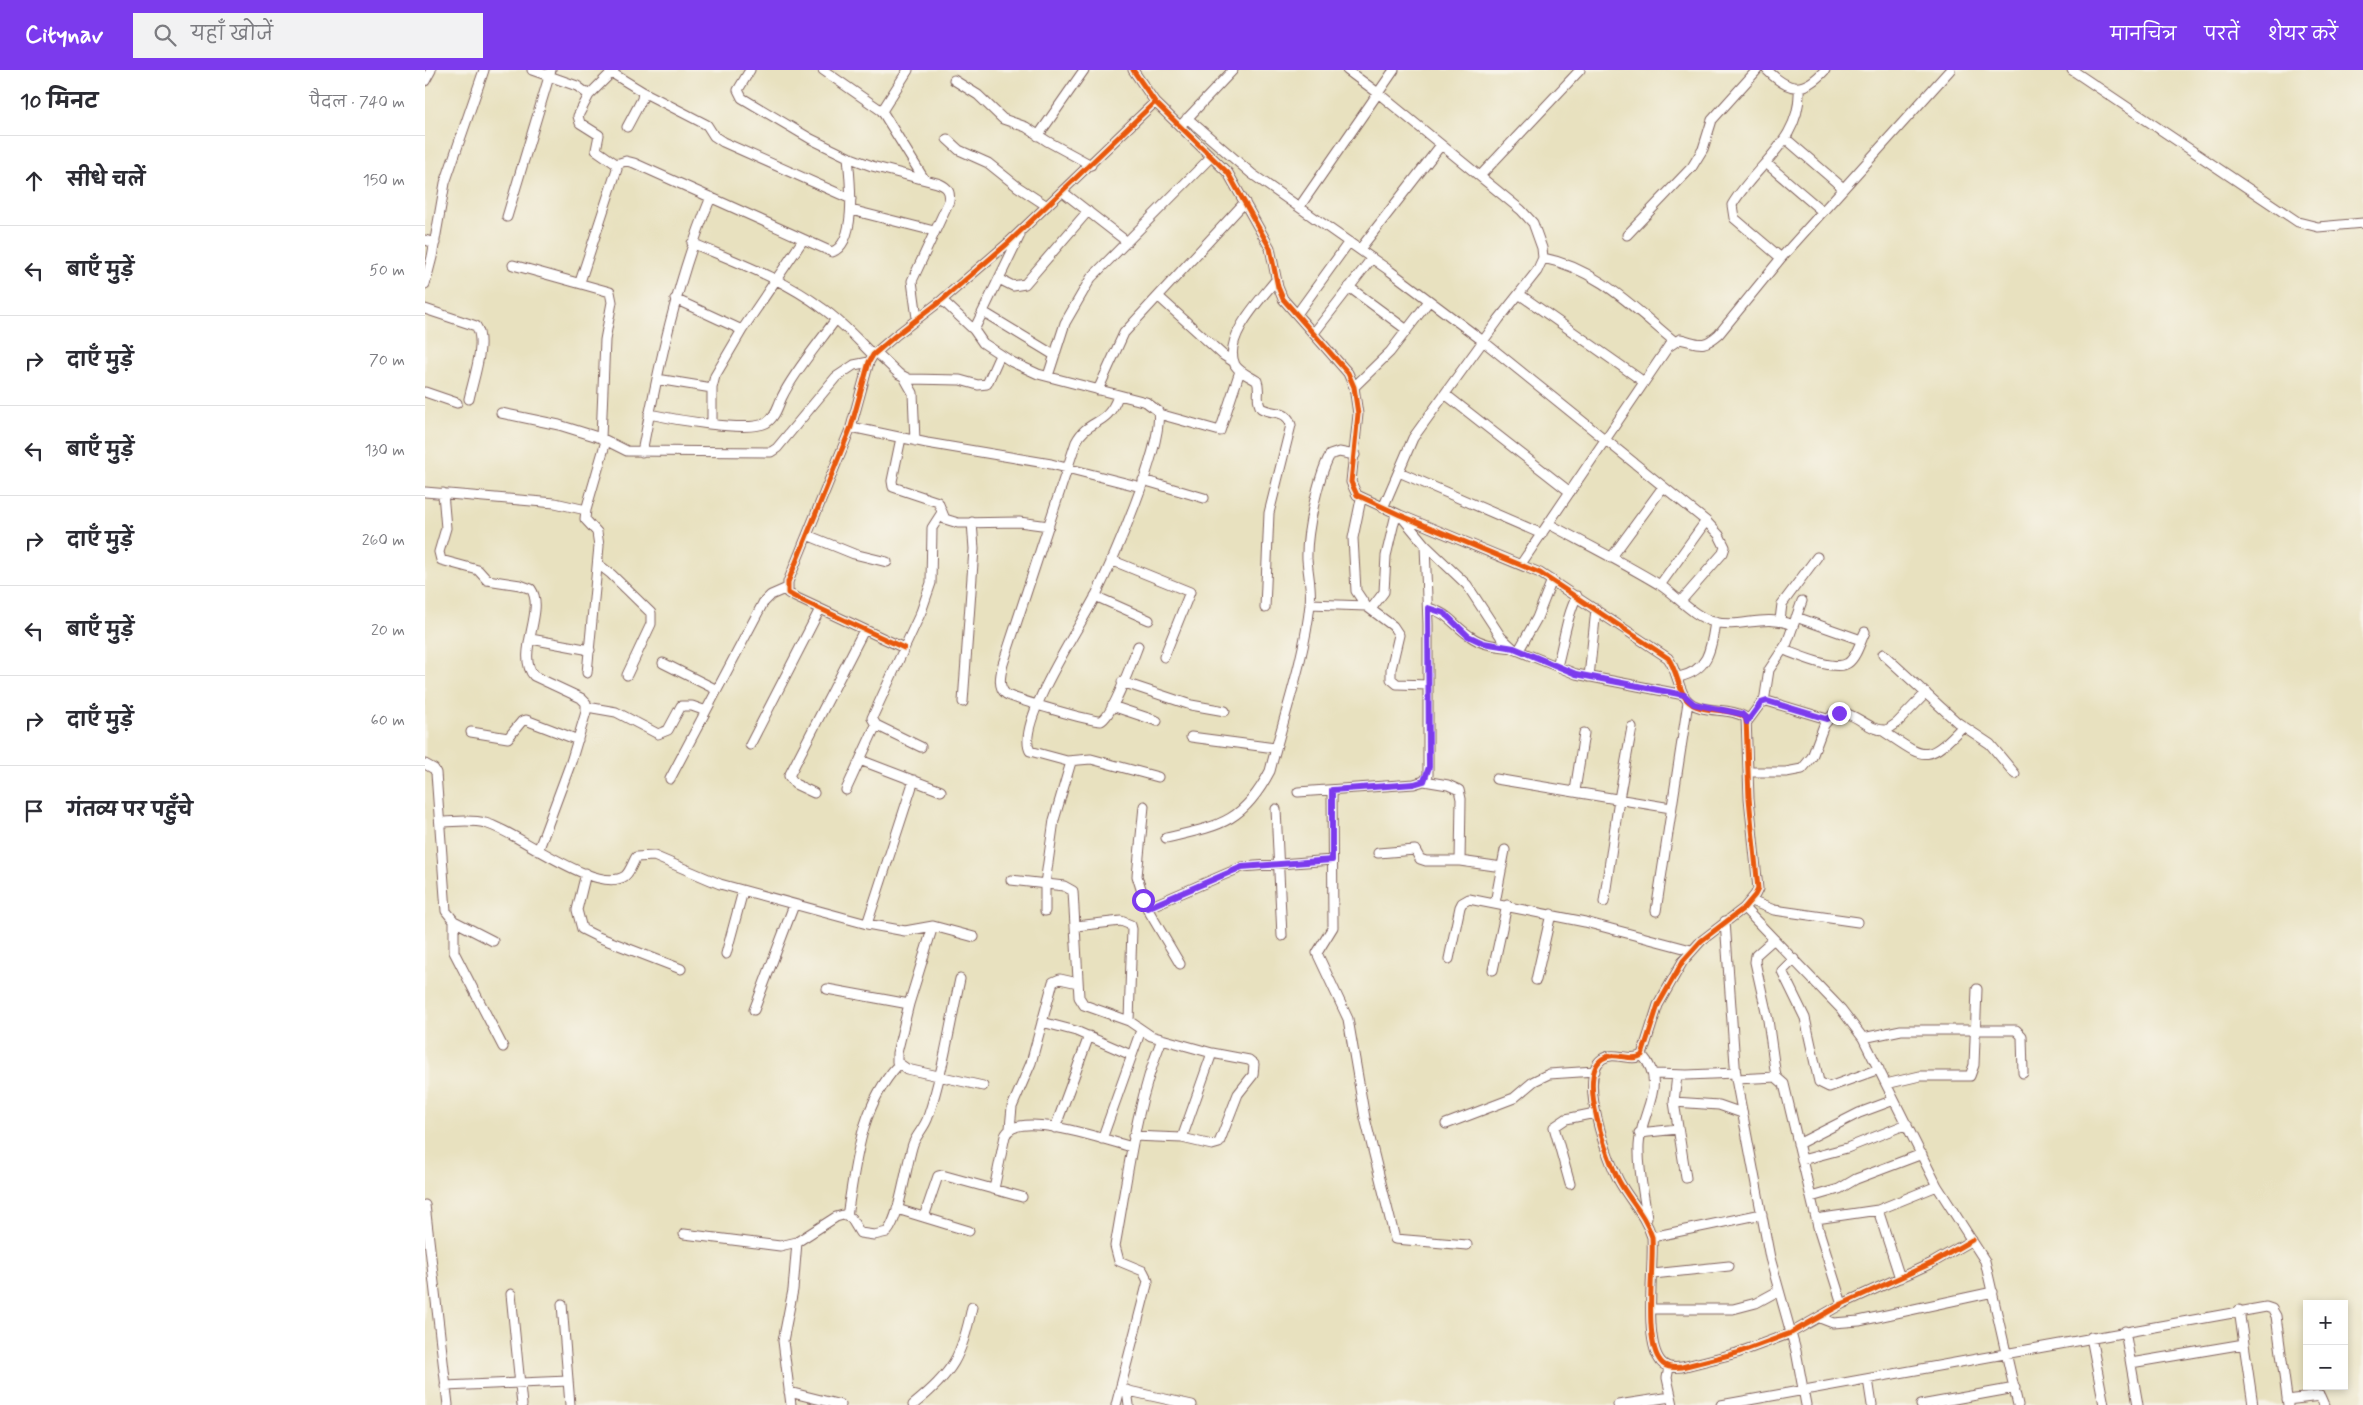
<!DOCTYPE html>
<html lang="hi">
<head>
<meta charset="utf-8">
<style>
  body { margin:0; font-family:Mynerve,"Playpen Sans Deva",sans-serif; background:#f2f2f3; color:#2b2b33 }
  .controls { position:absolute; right:15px; bottom:15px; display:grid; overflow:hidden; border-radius:0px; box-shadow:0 2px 8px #0003 }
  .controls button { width:45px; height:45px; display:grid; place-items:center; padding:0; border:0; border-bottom:1px solid #e1e1e2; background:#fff; color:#2b2b33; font:25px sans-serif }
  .stop { position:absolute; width:15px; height:15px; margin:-11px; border:4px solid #7c3aed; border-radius:50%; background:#fff }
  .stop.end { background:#7c3aed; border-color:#fff; box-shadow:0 1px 5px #0008 }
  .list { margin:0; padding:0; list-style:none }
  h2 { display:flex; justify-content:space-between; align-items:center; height:65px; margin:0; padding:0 20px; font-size:21px }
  h2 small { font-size:16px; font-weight:400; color:#7c7c81 }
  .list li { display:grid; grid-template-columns:32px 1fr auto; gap:15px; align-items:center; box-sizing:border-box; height:90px; padding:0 20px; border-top:1px solid #e1e1e2 }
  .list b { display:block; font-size:19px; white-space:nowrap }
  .list em { font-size:16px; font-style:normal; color:#7c7c81 }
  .icon { flex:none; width:28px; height:28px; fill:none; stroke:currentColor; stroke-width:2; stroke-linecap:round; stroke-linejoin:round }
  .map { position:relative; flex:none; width:1938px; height:1335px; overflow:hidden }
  header { display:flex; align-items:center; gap:30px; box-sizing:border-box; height:70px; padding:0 25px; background:#7c3aed; color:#fff }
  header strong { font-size:24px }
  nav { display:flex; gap:28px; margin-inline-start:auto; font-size:18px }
  .search { width:350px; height:45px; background:#f2f2f3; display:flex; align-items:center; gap:12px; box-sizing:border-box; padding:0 18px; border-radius:0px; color:#7c7c81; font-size:19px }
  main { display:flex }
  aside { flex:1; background:#fff }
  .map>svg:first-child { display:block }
</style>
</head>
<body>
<header>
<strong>Citynav</strong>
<div class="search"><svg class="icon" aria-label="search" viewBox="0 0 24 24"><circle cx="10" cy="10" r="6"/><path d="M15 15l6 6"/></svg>यहाँ खोजें</div>
<nav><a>मानचित्र</a><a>परतें</a><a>शेयर करें</a></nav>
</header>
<main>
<aside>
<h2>10 मिनट<small>पैदल · 740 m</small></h2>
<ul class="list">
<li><svg class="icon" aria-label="ahead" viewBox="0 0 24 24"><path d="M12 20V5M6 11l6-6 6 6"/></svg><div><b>सीधे चलें</b></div><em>150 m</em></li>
<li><svg class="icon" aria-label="left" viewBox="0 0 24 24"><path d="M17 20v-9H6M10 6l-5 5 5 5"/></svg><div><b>बाएँ मुड़ें</b></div><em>50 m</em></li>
<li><svg class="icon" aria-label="right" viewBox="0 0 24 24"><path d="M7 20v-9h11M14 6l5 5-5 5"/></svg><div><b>दाएँ मुड़ें</b></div><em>70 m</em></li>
<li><svg class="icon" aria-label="left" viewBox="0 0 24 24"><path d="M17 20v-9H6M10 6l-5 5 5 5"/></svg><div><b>बाएँ मुड़ें</b></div><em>130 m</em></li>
<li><svg class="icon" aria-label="right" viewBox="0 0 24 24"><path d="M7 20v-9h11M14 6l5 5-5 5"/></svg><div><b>दाएँ मुड़ें</b></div><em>260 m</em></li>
<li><svg class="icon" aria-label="left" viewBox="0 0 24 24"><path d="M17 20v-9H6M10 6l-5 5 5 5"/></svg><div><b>बाएँ मुड़ें</b></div><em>20 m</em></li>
<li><svg class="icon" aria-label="right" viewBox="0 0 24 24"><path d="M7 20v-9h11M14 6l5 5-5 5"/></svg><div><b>दाएँ मुड़ें</b></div><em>60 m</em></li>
<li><svg class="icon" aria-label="arrive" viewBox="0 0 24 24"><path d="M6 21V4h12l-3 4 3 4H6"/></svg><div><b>गंतव्य पर पहुँचे</b></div></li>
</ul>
</aside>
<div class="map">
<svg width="1938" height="1335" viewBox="0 0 1938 1335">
  <rect width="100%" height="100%" fill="#f7f3e8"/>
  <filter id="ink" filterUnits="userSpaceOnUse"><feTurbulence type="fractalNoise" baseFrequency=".02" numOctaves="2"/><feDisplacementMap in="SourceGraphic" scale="10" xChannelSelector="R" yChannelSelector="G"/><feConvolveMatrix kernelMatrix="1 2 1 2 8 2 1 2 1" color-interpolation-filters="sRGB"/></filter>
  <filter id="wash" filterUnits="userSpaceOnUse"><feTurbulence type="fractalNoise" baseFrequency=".0096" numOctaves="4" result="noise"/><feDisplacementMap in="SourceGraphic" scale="20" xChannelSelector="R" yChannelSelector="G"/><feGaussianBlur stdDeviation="1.12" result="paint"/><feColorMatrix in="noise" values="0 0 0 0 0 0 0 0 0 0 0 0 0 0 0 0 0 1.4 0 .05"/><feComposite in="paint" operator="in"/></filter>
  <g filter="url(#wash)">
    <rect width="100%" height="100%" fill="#e8e1bf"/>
  </g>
  <g filter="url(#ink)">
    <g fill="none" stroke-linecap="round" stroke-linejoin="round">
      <!-- street casing -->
      <g stroke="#81635f" stroke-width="11">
        <path id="street" d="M107,0L152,16L164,25
          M325,0L313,20L317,28L386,69L423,87L447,96L512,113C522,116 526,121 524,131L487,211L492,248
          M398,0L457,41L499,109
          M708,0L730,32L803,103L845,178L853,217L858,229L923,303L929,317L933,344L926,412L932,425L975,445L1115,503L1243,588C1252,600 1254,622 1262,630C1276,645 1305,636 1321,648L1324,728L1333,819L1330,825L1319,838L1276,871L1258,891L1233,935L1217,985C1206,993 1190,980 1177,989C1152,1007 1183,1090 1194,1111C1205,1131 1220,1145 1227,1167C1229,1197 1219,1266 1234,1289C1239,1298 1248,1298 1257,1297L1312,1283L1366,1263L1417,1234L1507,1193L1547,1170
          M922,0L953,23L1096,140L1108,153L1117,178L1118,188L1112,201L1074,249L988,368L958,438
          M1342,0C1364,22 1378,24 1400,0
          M1647,0L1873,152L1893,157L1938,153
          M187,3L218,22L217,29L202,57
          M529,10L553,25L578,49L601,57L622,71L666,95
          M0,11L6,0
          M218,22L282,55L289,66L298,72L426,129
          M457,41L483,0
          M762,48L827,104L965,201L1058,271L1281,451L1294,465L1300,477L1298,483L1256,531
          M758,53L808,0
          M613,66L659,0
          M1360,68L1418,118
          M522,69L534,80L563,93L593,117L622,136
          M1341,93L1397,141
          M191,94L201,91L209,93L407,182C433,173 425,109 423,87
          M1055,106L1155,0
          M638,122L701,171
          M875,136L969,0
          M426,140L509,161
          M82,147L126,0
          M1202,165L1267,97L1278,79L1287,50L1332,0
          M0,170L10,173
          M267,173C311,192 359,209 397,238C416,251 432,269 448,285
          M935,179L1016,75
          M1118,188C1171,198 1209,238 1249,271
          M1356,188L1309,148L1307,135C1331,94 1377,71 1374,18
          M88,195L185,222L187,232L180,270L176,368
          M574,209L588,216L600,214L663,141
          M155,212L192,99L191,94L171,80L174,65L155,53L153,46L164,25L189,0
          M0,214L7,187L20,113L59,0
          M924,217L982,260
          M1094,224L1219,312
          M734,227L798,285L809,292
          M250,229L317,260
          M517,230L549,260L558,273L587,292L613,304L721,332L733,341C739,375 687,492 670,527C656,555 590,654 605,681L642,691L666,689L733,707
          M0,239L51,256C62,271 48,310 44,329
          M560,243L629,285
          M872,244L924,172
          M549,260L595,165
          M889,263L947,188
          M451,282L474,304L484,309L535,310L553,315L562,314L575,285
          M623,306L640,253L666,208L786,87
          M479,307L488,323L490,371
          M232,309L287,318
          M929,317L965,282L1004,231
          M673,320L699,263L820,132
          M0,322L32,333
          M1020,324L1145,422
          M693,326C682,358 664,347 651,372L578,594C576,603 572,617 581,624C586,628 671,653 676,651C687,647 708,589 713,576
          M76,343L134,355L176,368L202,381L346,382L352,378L411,307L429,295L444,292
          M224,344C247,349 322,363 341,353C350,348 353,336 357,327C369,302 394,273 411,249
          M734,344L795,361L815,301
          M287,354V318L290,306L317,260L378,170
          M426,357L502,373L626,394L716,417
          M476,368L467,411L468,417L513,432L520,449L533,453L594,452L624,456
          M217,382C234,295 252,209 286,127
          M974,402L1117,464
          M718,410L779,428
          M0,422L130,433L161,440
          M18,423L21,458L14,482L16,490L53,500L62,510L95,515L106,519C121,540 90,585 109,606L156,628L161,633V642L146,692L113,781
          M936,429L928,468L931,521L941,536
          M976,446L1000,475L1042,515L1076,567L1089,579L1151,604L1259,625
          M1124,454C1161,474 1199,493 1235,515C1252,526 1269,547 1289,552C1316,559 1338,543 1368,555
          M382,465L429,484L462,492
          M1186,488L1238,417
          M686,490L765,522L739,587
          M173,494L186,504L226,543V554L202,605
          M1096,494L1243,277L1255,269C1274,273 1277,279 1294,264L1356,188L1525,0
          M1235,515L1281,451
          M670,526L724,550
          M885,534L941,536L968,556L974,565L966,599V609L972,614L1003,615
          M840,538L844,443L866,355C862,339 847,345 836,338C830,329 836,321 832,311C825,306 815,303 810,295C797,268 836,229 851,210
          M1003,538C1024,543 1028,555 1045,566C1057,575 1072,576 1087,578
          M946,539L959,522L961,486L971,444
          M1371,547L1436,570
          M1355,550L1357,534L1392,487
          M106,569L165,580
          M479,578L370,527L363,523V512L367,502L426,357L444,292L448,285L470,266L517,230L582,174L730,32
          M1094,580L1112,548L1127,510
          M1359,580C1373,585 1410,602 1423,593C1431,588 1436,570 1440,562
          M1458,584L1532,652L1565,674L1590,704
          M238,593L292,620
          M1132,596C1139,572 1141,547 1152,526
          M162,603L174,476L172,462L160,449L161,440L181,371
          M1164,607L1171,539
          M1254,607C1284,600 1286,579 1290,552
          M697,612L766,635L800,641
          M538,632L549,479L547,452
          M1339,632L1344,600L1362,573L1377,531
          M687,636L732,651
          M162,637L191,642L233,664L243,660L256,636H267L281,641
          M1322,652L1336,633L1342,631L1402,649
          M1458,661C1500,689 1501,695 1538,656
          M46,662L83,668L97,651L101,650L153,670
          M766,667L850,678
          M325,675L395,539
          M496,677L451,655L447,648L496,542L506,513L507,458L516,444
          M435,690L516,721
          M0,694L9,699L11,703L21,841L29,851L68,871
          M1324,702H1361L1377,699L1387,687L1399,655L1408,644C1428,637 1442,662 1462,660L1472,653L1501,623
          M245,709L338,533L346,525L362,518
          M1071,709L1246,738
          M999,711L1023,715L1034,720L1036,729L1035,791
          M421,720L451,655
          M907,720L908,857L892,883L923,949L940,1048L970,1169L1042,1175
          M1150,721L1159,663
          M873,722L989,714L999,711L1003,705V554L1000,475
          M389,723L370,714L364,706L439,560
          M719,736L712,806L722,838L755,894
          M851,739L857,866
          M15,752C29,752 46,749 60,753C90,760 171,826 200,806C205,802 208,792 211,787L229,786L295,814L442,854L480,861L508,856L549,867
          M741,768C794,756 818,753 845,701C858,649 880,587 885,534C887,519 883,504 882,489C881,464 893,406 905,385L914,382L930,385
          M953,783L990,780L995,789L1001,791H1035L1077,797
          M161,803L152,840L157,859L173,867L256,899
          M586,810L639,816L648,821L654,927L659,935L704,951L726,966L787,983L824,990L829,994L828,1005L813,1024L794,1073L787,1075L757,1068L708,1066
          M1326,831L1349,840L1433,852
          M1179,832L1194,729L1207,657
          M1070,833L1080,780
          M722,838L817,797L907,790
          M1319,838L1416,939L1438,968L1512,1116L1560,1191L1593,1335
          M620,841V814L629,750L646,692
          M1231,841L1263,632
          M29,851V882L78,977
          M1300,851L1311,1009L1345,1188L1371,1281L1381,1335
          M442,854L489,710
          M508,856L484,934L472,983V992L482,999L558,1016
          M651,856L696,851L706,855L707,859L704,951
          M1349,869L1331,885L1330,892L1343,950L1351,1007
          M301,884L318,821
          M1024,889L1035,837L1037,833L1044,829L1160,852L1266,880
          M1369,889L1357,901L1380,948L1394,1012L1404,1017L1454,999
          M1068,900L1082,835
          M1111,910L1126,844
          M402,919L484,934
          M329,940L369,835
          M617,952L651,961L706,985
          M1438,968L1476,960H1591L1597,966L1598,1003
          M1217,985C1244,1015 1215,1042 1214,1076C1213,1100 1219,1124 1222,1148
          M1229,1004L1262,1005L1311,1003
          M1252,1005L1249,1032L1261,1108
          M1311,1009L1351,1007L1359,1014L1394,1161L1417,1234
          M1461,1014L1495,1006H1545L1549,995L1552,919
          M1249,1032L1294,1035L1317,1043
          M1021,1054L1089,1028L1109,1011L1124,1004L1170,1001
          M585,1058L587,1037L606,993L628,912L635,909L653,913
          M630,1058L664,966
          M1214,1063L1253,1059
          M757,1068L787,983
          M677,1069L716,960
          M1373,1074L1434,1043L1469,1030
          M1377,1090L1422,1078L1482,1054
          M1145,1114L1129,1057L1141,1049L1170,1043
          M569,1119L580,1066C591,1038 683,1071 707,1077
          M1386,1127L1414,1119L1431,1109L1497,1084
          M0,1135L23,1335
          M472,1139L544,1161
          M1453,1140L1475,1208
          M422,1146C431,1092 435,1037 473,995
          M499,1147L513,1106L517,1105L597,1127
          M1391,1149L1453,1140L1512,1116
          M259,1164L355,1176L372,1172L411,1147L418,1145L426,1148L435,1163L449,1165L462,1162C475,1147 481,1095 488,1074C492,1064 500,1057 503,1047C518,1002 525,955 535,909
          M1227,1167L1337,1144
          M1228,1204L1304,1196
          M86,1224L97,1335
          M137,1234L145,1335
          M1227,1239H1308L1331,1233L1353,1221
          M1814,1240L1828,1335
          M1395,1248L1408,1253L1434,1251L1568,1222
          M1700,1261L1713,1335
          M1666,1267L1679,1335
          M1706,1293L1819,1274
          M1244,1297L1242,1308L1248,1335
          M1443,1309L1447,1335
          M20,1316L143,1311
          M695,1319L767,1335
          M702,1320L704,1335
          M364,1322L416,1335
          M1862,1330L1895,1326L1899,1335
          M366,1335L358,1271L368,1220L372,1172
          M488,1335C528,1303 537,1286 547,1237
          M691,1335L723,1211L718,1201L694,1191L690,1176C703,1106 710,1036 737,969
          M1193,1335L1246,1327
          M1296,1335L1841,1237L1847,1239L1851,1246L1863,1335
          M1496,1335L1590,1318"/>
      </g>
      <!-- street -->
      <use href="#street" stroke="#fff" stroke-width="9"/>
      <!-- cycleway casing -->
      <g stroke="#f7f3e8" stroke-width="8">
        <path id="cycleway" d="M708,0L730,32L803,103L845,178L853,217L858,229L923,303L929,317L933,344L926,412L932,425L975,445L1115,503L1243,588C1252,600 1254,622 1262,630C1276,645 1305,636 1321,648L1324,728L1333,819L1330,825L1319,838L1276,871L1258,891L1233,935L1217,985C1206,993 1190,980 1177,989C1152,1007 1183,1090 1194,1111C1205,1131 1220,1145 1227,1167C1229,1197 1219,1266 1234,1289C1239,1298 1248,1298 1257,1297L1312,1283L1366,1263L1417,1234L1507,1193L1547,1170
          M479,578L370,527L363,523V512L367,502L426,357L444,292L448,285L470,266L517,230L582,174L730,32"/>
      </g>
      <!-- cycleway -->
      <use href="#cycleway" stroke="#e8590c" stroke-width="5"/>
    </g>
  </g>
  <g fill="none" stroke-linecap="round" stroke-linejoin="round" filter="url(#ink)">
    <!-- route -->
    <path stroke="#7c3aed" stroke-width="6" d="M718,830L722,838L817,797L907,790V720L989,714L999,711L1004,697L1003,538L1019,543L1043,566L1058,573L1089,578L1151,604L1259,625L1269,634L1317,644L1321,648L1322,652L1336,633L1342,631L1402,649L1414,643"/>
  </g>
</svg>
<div class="controls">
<button>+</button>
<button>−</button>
</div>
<div class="stop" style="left:718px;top:830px"></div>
<div class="stop end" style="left:1414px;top:643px"></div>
</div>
</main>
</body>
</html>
